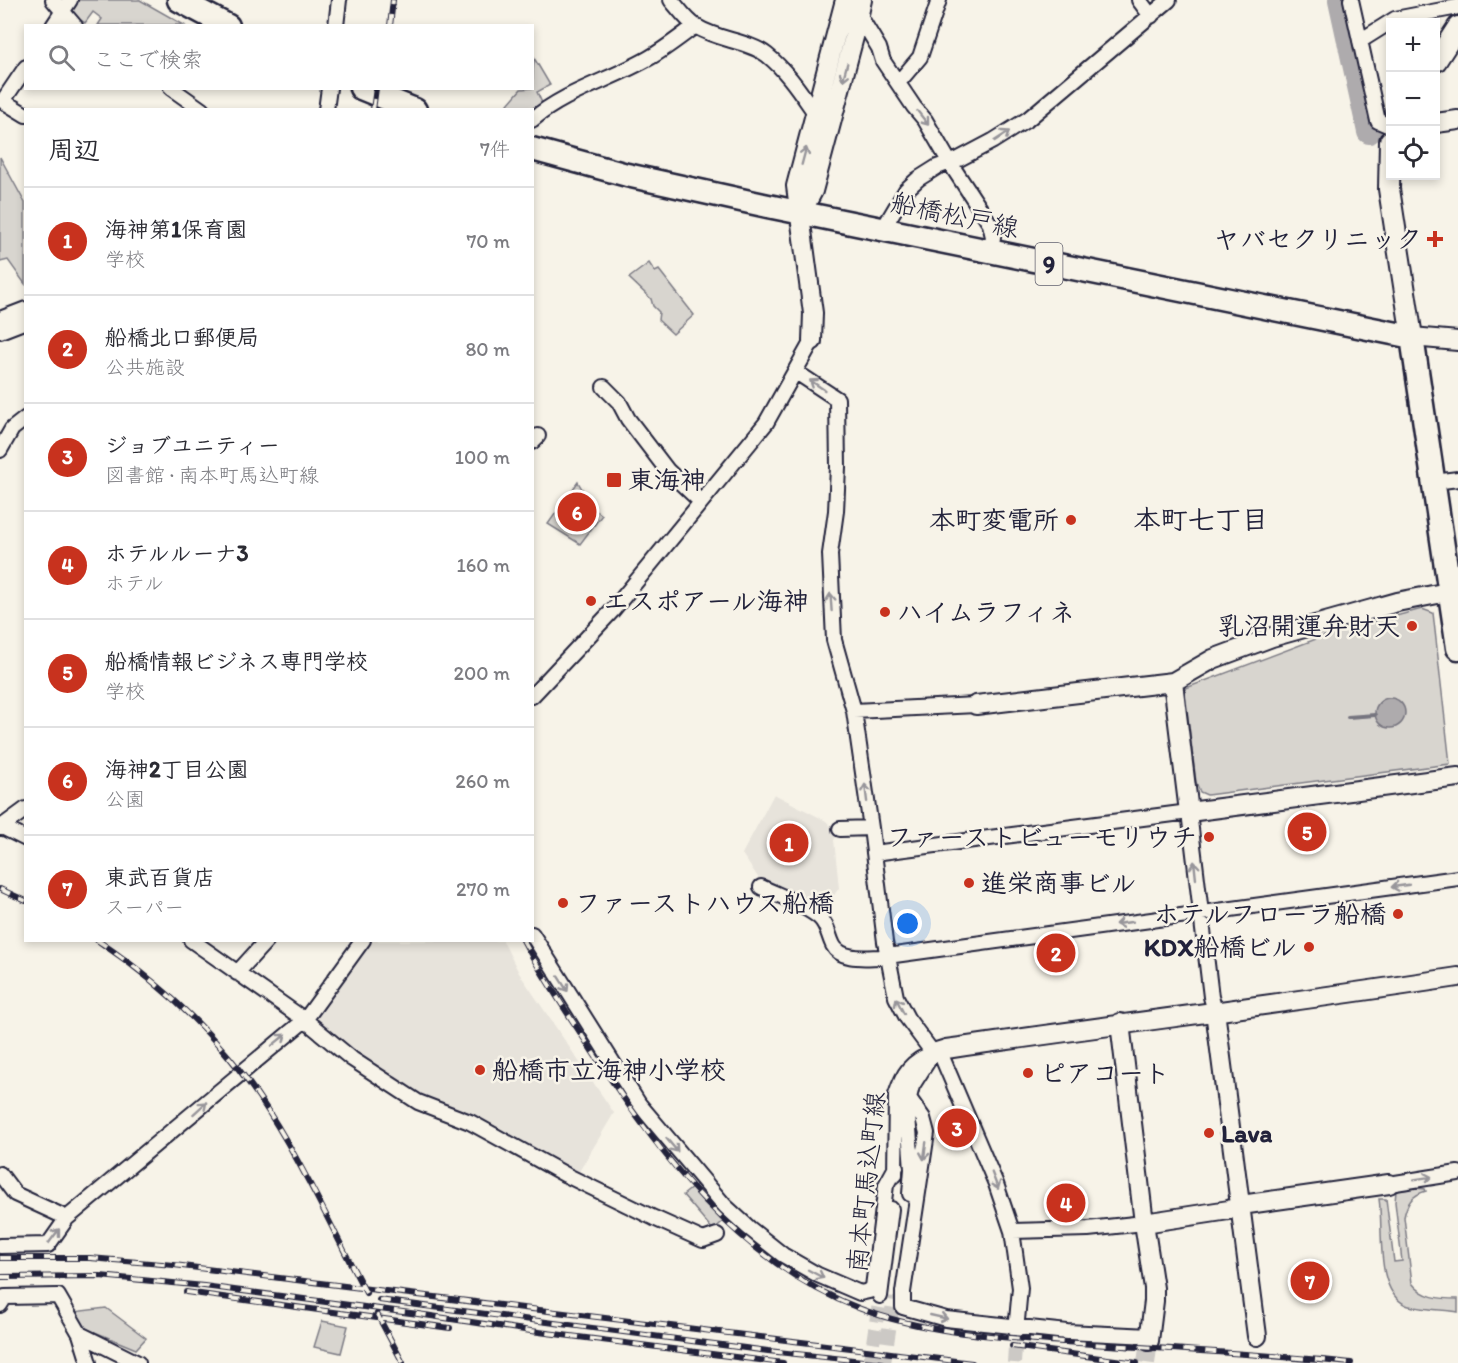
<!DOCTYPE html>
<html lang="ja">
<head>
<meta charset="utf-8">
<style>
  body { margin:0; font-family:Itim,"Klee One",sans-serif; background:#f7f7f7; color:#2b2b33 }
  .controls { position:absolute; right:18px; top:18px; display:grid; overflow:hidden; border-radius:0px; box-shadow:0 3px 9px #0003 }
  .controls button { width:54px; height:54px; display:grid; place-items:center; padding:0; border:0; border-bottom:2px solid #e1e1e2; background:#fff; color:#2b2b33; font:30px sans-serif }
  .you { position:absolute; left:908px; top:924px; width:21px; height:21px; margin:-15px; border:4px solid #fff; border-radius:50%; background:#1a73e8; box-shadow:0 0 0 9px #1a73e833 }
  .badge { display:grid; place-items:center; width:39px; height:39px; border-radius:50%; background:#c8321e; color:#fff; font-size:20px; font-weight:700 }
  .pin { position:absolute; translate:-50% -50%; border:3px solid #fff; box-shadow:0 2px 6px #0006 }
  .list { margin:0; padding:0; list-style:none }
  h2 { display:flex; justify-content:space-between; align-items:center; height:78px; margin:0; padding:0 24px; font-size:26px }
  h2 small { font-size:20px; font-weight:400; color:#7c7c81 }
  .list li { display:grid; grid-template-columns:39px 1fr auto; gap:18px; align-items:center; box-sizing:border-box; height:108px; padding:0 24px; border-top:2px solid #e1e1e2 }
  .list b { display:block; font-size:22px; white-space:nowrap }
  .list p { margin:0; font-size:20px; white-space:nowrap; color:#7c7c81 }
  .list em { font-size:20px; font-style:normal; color:#7c7c81 }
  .icon { flex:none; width:33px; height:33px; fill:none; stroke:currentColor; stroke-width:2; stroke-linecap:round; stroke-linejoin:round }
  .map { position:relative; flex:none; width:1458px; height:1363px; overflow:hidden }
  .search { position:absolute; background:#fff; box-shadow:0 3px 9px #0003; left:24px; top:24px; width:510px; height:66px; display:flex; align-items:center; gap:15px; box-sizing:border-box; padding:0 21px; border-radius:0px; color:#7c7c81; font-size:22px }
  .panel { position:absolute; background:#fff; box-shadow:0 3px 9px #0003; left:24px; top:108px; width:510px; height:834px; border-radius:0px }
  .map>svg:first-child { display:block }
</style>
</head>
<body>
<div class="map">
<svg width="1458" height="1363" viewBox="0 0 1458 1363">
  <rect width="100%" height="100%" fill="#f7f3e8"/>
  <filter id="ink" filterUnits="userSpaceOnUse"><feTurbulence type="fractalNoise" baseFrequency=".0167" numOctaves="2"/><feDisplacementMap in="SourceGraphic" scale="12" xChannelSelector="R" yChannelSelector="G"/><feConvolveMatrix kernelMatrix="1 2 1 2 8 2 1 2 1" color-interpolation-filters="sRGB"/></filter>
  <g filter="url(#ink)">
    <!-- built -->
    <path fill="#e7e3db" d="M774,794L826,821L838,833L834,840L839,888L820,915L762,883L742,854Z
      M373,941H503L519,973L614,1113L577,1175L396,1085L317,1023L315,1017Z"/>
    <!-- green -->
    <path fill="#d8d5cf" stroke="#7d7c85" stroke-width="1.5" d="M77,0H140L184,25H98L102,19L93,12L85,23L74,16L72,8Z
      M534,58L550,85L537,92L543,105L533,112L532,110L511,109L508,104L521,89L532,88Z
      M0,157L25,203V284L8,260L0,262Z
      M649,263L655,272L659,270L694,315L673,334L658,320L659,312L653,306L651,299L629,278Z
      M578,482L593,508L602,515L580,544L548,524Z
      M1422,609L1433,613L1450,764L1207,795L1200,792L1196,782L1185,693L1186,688L1332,633Z
      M697,1184L727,1218L713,1230L683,1195Z
      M1416,1188L1425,1189L1426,1191C1412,1195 1407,1203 1404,1217L1412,1283C1423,1298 1440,1299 1458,1299V1312C1446,1310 1416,1309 1406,1305C1374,1290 1384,1230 1379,1199H1386L1394,1262L1402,1261L1395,1202L1396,1191Z
      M106,1308L146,1338L136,1349L80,1326L73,1312Z
      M322,1321L348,1326L341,1353L314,1347Z"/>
    <!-- water -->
    <path fill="#aeabad" stroke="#76747f" stroke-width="1.5" d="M1375 713a15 15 0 1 1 30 0a15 15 0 1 1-30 0Z"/>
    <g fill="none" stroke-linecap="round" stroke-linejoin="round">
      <!-- stream -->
      <path stroke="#76747f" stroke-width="4" d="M1348,717L1375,715"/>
      <!-- river -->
      <path stroke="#aeabad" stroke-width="24" d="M1340,0L1369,132"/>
      <!-- minor-tunnel -->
      <path stroke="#ccc9c5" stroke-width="14" stroke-dasharray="14 7" stroke-linecap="butt" d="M870,1363L880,1296
        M884,1363L894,1297
        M1014,1363L1016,1331"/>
      <!-- tertiary-tunnel -->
      <path stroke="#ccc9c5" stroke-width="18" stroke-dasharray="18 9" stroke-linecap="butt" d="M1146,1363L1149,1341"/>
      <!-- minor casing -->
      <g stroke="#22223b" stroke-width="18">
        <path id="minor" d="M53,0L75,26
          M671,0C679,9 687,21 697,27C718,40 749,41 767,55C787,71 801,93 815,113
          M1139,0L1151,16
          M1351,0L1378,121L1390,126
          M859,15L879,48L883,61L914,107L925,120L950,163L990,224L993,237L991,252
          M53,26L70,0
          M336,26L339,0
          M1360,41L1395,19L1458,7
          M26,67L3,101L26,115
          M898,83L920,57L939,0
          M171,88L202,110
          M326,110L329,88
          M532,120C566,91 611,80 649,58C665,49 680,37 695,26
          M883,229L906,190L918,179L937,167L959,159L993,141L1028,119L1169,0
          M0,319L26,309
          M0,331L26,321
          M796,372L837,399L838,467L836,511L830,554L834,640L854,711L871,828L885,942L896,997L907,1018L933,1053
          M604,387L619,402L628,419L667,470L701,502
          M532,442L538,436
          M0,450L12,429L26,418
          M1434,482L1458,479
          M532,696L612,611L766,423L812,341
          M854,711L976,705
          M0,826L26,839
          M0,828L26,809
          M840,829L871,828
          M874,853L1189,812L1211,997L1215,1011
          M761,887C780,896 803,904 819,917C828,925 828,935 833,945C841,961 867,957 880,957L1458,878
          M532,934L639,1104L725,1206L749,1228L783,1255L818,1275L860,1293L869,1291L873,1287L886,1185L896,1167
          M191,940L305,1020L352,1059L418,1102L470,1122L566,1175L654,1218L703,1240L717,1235
          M237,973L267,940
          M939,1050L996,1184L1012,1231L1020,1288L1016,1331
          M909,1098L923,1118L927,1133L903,1292V1307L946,1319L1067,1332L1150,1336
          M0,1174L15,1194L67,1218
          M895,1175L896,1095C903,1073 911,1061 933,1053
          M1389,1184L1458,1173
          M910,1194L912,1169L908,1115L909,1098L912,1086L933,1053
          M1012,1231L1088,1229L1144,1223
          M0,1246L48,1245L67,1218L305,1020L363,940
          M880,1296L891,1209
          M0,1305L5,1297L58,1296L80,1334L89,1363
          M80,1334L138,1363"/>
      </g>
      <!-- tertiary casing -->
      <g stroke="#22223b" stroke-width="22">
        <path id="tertiary" d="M1436,123L1458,120
          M801,213L813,191L854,37L862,0
          M1412,337L1458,341
          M812,341L813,313L796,186L845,0
          M1173,682L1189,812L1458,777
          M976,705L1173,682L1213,659L1272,637L1397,602L1458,590
          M1215,1011L1257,1336
          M1120,1023L1144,1223L1154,1288V1301L1149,1341
          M933,1053L946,1049C1117,1024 1288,1003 1458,977
          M1144,1223L1229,1210L1241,1205L1389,1184"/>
      </g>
      <!-- secondary casing -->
      <g stroke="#22223b" stroke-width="24">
        <path id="secondary" d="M1436,61L1458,27
          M1390,141L1389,189L1412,337"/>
      </g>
      <!-- primary casing -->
      <g stroke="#22223b" stroke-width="27">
        <path id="primary" d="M179,0L228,26
          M361,88L415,110
          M532,149L627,175L768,206L1412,337L1458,648"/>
      </g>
      <!-- minor -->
      <use href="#minor" stroke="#f7f3e8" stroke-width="14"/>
      <!-- tertiary -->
      <use href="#tertiary" stroke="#f7f3e8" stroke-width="18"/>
      <!-- secondary -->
      <use href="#secondary" stroke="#f7f3e8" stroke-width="20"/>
      <!-- primary -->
      <use href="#primary" stroke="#f7f3e8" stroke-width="22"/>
      <!-- rail casing -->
      <g stroke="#22223b" stroke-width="6">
        <path id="rail" d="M390,26L393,0
          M373,110L376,88
          M0,889L26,901
          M97,940C146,973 191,1012 229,1057C287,1127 324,1214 366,1293
          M523,940C543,977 567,1012 590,1048C658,1153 739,1263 861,1309C925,1333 996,1337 1064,1342C1160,1349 1255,1353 1351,1363
          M0,1258H90L174,1265L972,1363
          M0,1277L100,1276L204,1286L418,1314L531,1331L783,1363
          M186,1292L450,1328
          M379,1300L768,1351L882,1363
          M377,1314L403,1363
          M1012,1346L1137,1363"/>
      </g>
      <!-- rail -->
      <use href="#rail" stroke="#f7f3e8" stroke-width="4" stroke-dasharray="11" stroke-linecap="butt"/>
    </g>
    <!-- one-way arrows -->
    <defs><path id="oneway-shaft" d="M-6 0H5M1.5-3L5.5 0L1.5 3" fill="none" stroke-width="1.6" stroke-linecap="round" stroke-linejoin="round" transform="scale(1.5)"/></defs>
    <g stroke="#97959a">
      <use href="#oneway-shaft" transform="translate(845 72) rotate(105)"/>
      <use href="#oneway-shaft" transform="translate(923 118) rotate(52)"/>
      <use href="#oneway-shaft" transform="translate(1002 136) rotate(-33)"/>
      <use href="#oneway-shaft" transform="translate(804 156) rotate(-75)"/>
      <use href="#oneway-shaft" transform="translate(817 385) rotate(-146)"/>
      <use href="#oneway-shaft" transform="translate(831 602) rotate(-94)"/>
      <use href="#oneway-shaft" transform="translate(866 793) rotate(-97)"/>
      <use href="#oneway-shaft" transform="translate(1195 870) rotate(-96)"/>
      <use href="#oneway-shaft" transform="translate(1400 886) rotate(172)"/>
      <use href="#oneway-shaft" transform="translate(1124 923) rotate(172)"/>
      <use href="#oneway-shaft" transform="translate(563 984) rotate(57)"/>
      <use href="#oneway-shaft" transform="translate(900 1006) rotate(-117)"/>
      <use href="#oneway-shaft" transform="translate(279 1040) rotate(-39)"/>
      <use href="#oneway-shaft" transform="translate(200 1108) rotate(-42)"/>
      <use href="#oneway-shaft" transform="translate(672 1145) rotate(50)"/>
      <use href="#oneway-shaft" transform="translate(925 1151) rotate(98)"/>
      <use href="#oneway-shaft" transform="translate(1423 1178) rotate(-9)"/>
      <use href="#oneway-shaft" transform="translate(995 1181) rotate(69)"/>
      <use href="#oneway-shaft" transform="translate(54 1236) rotate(-53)"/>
      <use href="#oneway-shaft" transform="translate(816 1274) rotate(28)"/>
      <use href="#oneway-shaft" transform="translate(939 1317) rotate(13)"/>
    </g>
  </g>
  <!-- markers -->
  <g fill="#c8321e" stroke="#f7f3e8" stroke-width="2">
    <path d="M1432 230h6v6h6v6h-6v6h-6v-6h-6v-6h6z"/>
    <rect x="606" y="472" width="16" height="16" rx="3"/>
    <circle cx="1071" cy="520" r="6"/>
    <circle cx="591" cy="601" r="6"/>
    <circle cx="885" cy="612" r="6"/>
    <circle cx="1412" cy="626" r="6"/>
    <circle cx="1209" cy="837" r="6"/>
    <circle cx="969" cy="883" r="6"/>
    <circle cx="563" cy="903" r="6"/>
    <circle cx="1398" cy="914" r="6"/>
    <circle cx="1309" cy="947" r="6"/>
    <circle cx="480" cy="1070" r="6"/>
    <circle cx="1028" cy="1073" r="6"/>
    <circle cx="1209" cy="1133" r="6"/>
  </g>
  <g text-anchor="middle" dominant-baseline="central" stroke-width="5" stroke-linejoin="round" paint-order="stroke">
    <!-- shield labels -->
    <rect fill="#f7f3e8" stroke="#62616f" stroke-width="1.5" x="1035.5" y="243" width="27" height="42" rx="4.5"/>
    <g font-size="24" font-weight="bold" fill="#22223b">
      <text x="1049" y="264">9</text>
    </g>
    <!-- street labels -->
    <g font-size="26" fill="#22223b" stroke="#f7f3e8">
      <text transform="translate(955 215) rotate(12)">船橋松戸線</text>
      <text transform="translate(866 1182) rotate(-84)">南本町馬込町線</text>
    </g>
    <!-- poi labels -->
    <g font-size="26" font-weight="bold" fill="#22223b" stroke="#f7f3e8" text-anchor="start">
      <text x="1422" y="239" text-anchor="end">ヤバセクリニック</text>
      <text x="628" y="480">東海神</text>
      <text x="1059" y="520" text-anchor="end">本町変電所</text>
      <text x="603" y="601">エスポアール海神</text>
      <text x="897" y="612">ハイムラフィネ</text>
      <text x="1400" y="626" text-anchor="end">乳沼開運弁財天</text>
      <text x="1197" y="837" text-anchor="end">ファーストビューモリウチ</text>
      <text x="981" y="883">進栄商事ビル</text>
      <text x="575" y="903">ファーストハウス船橋</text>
      <text x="1386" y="914" text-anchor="end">ホテルフローラ船橋</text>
      <text x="1297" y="947" text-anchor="end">KDX船橋ビル</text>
      <text x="492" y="1070">船橋市立海神小学校</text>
      <text x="1040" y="1073">ピアコート</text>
      <text x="1221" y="1133">Lava</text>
    </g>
    <!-- neighbourhood labels -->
    <g font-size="27" font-weight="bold" fill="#22223b" stroke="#f7f3e8">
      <text x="1201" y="519">本町七丁目</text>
    </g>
  </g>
</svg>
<div class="controls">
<button>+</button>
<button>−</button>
<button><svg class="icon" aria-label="locate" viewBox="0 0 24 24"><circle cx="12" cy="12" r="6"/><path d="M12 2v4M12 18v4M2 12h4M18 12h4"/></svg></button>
</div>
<div class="you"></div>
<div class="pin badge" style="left:789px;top:843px">1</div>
<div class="pin badge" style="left:1056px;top:953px">2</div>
<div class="pin badge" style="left:957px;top:1128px">3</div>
<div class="pin badge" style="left:1066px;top:1203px">4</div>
<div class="pin badge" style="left:1307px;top:832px">5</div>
<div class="pin badge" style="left:577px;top:512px">6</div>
<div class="pin badge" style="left:1310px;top:1281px">7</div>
<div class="search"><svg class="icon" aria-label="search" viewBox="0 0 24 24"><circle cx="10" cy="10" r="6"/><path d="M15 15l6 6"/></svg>ここで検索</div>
<section class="panel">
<h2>周辺<small>7件</small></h2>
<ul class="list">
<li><span class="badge">1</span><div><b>海神第1保育園</b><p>学校</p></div><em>70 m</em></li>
<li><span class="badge">2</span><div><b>船橋北口郵便局</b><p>公共施設</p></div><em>80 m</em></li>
<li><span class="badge">3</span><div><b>ジョブユニティー</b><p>図書館 · 南本町馬込町線</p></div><em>100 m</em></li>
<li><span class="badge">4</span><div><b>ホテルルーナ3</b><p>ホテル</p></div><em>160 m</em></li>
<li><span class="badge">5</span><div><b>船橋情報ビジネス専門学校</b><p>学校</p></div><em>200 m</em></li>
<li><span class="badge">6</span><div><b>海神2丁目公園</b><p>公園</p></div><em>260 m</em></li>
<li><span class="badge">7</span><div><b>東武百貨店</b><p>スーパー</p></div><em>270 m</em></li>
</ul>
</section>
</div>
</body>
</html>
